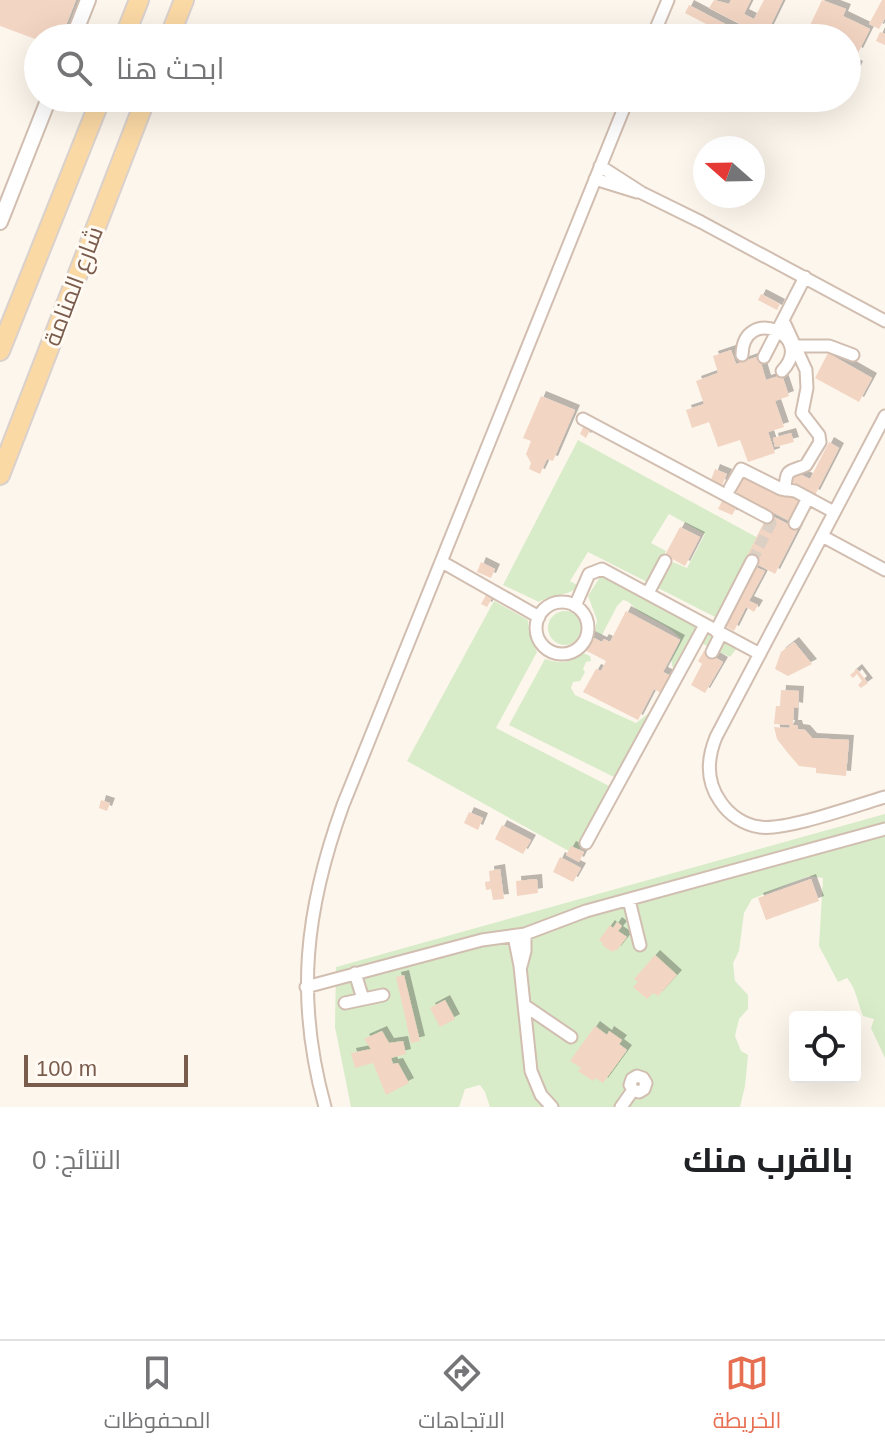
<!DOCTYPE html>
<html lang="ar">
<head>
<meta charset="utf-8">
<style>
  body { margin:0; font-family:Helvetica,Cairo,sans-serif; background:#f6f6f6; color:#202124; direction:rtl }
  .controls { position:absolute; right:24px; bottom:24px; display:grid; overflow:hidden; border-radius:8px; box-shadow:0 8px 32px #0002 }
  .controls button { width:72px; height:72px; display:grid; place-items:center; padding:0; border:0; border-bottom:2px solid #e0e0e0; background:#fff; color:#202124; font:40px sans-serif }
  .compass { position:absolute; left:693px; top:136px; width:72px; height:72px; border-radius:50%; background:#fff; box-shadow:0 8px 32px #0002; rotate:290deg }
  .scale { position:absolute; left:24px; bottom:20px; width:164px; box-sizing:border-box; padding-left:8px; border:4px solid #7a5c4d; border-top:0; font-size:22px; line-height:28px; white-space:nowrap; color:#7a5c4d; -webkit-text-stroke:6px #fffaf3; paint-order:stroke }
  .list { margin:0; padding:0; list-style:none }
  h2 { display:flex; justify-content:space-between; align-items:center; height:104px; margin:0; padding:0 32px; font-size:34px }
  h2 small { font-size:26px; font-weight:400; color:#757577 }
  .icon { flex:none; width:44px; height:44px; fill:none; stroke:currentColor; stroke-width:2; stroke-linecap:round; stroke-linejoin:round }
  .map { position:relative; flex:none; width:885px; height:1107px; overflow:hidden; direction:ltr }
  .search { position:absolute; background:#fff; box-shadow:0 8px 32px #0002; left:24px; right:24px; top:24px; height:88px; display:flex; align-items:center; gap:20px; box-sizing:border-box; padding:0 28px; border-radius:44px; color:#757577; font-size:30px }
  .sheet { height:232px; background:#fff }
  nav { display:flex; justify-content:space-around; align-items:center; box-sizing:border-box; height:112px; border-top:2px solid #e0e0e0; background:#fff; font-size:22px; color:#757577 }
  nav a { display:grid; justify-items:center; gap:4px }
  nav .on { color:#e76f51 }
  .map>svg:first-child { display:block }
</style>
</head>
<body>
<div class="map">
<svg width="885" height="1107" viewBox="0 0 885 1107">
  <defs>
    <filter id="shadow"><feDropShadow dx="5" dy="-5" stdDeviation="0" flood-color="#0004"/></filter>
  </defs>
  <rect width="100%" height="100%" fill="#fdf6ec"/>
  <!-- green -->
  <path fill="#d8ecc9" d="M578,440L760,539L717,618L658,588L673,562L687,568L705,534L669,514L651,543L666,551L649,583L588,552L570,581L579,586C568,597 551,594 539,602L503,585Z
    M600,577H613L740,644L730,657L695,640L675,677L671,660L681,639C670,626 653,620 638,611C632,606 631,602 623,600L617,606L602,635L595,631L597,620L588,596Z
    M494,601L528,620L529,633L537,652L496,728L611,787L576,855L407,761Z
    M548 628a17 17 0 1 1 34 0a17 17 0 1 1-34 0Z
    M583,653L590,656L591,661L586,662L583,669L585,672L580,681L573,682L571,688L575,695L636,723L657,707L618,779L509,725L545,659C561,664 569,663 583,653Z
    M885,814V1058L871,1028L874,1019L863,1016C858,1004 856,988 847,978L838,982L819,946L823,878L809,876L752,899L744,913L739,951L733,963L735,981L748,995V1009L739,1019L735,1036L741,1051L748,1055L745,1086L740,1107H490L485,1092L480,1085L465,1089L459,1107H351L335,1027L336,967Z"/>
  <!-- building -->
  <path fill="#f3d5c3" filter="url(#shadow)" d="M0,0H76L61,38H38V40L0,26Z
    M714,0L729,4L731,0H751L744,14L754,19L764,0H783L765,37L709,8Z
    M822,0L846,9L843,16L870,29L858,53L847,47V38H804Z
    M882,0H885V18L879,29L869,24Z
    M689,5L748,36L747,38H733L685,13Z
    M880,32L885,34V45L876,41Z
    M847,61L858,66L850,84L847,83Z
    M761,294L780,304L777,310L758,300Z
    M731,350L736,364L759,356L766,380L782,375L789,396L775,401L784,427L768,432L775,453L748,462L740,440L718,447L709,422L692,428L686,410L704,404L696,381L718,373L713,356Z
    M828,353L872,378L859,402L815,378Z
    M541,396L575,410L553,461L547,459L540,474L529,469L531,463L526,454L531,441L523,438Z
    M585,423L592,426L586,438L580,434Z
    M791,433L794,442L775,447L773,438Z
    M829,442L839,448L815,495L786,480L791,470L810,479Z
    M715,469L727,474L722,485L711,480Z
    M744,473L794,498L795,496L804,501L793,523L734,492Z
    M722,501L736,508L732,515L718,509Z
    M768,514L798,529L775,574L746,558Z
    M680,527L700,537L685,566L665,555Z
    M481,562L495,569L491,578L477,572Z
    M755,567L765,571L749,601L758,605L754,612L746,607L734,631L725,626Z
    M486,595L492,598L487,607L481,604Z
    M626,611L680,640L663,672L675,678L666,696L654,689L638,720L583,692L596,669L601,671L606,661L581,648L588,635L602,642L604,639L610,642Z
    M794,642L812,664L788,676L775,669L781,652Z
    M704,651L723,662L705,693L691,685L702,664L698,661Z
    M857,669L868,683L861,688L858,685L862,681L857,674L853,678L850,675Z
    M781,690L799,691L798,708L794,707L793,725H797L798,729L805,730L812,738L849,740L846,776L816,773V768L799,766L787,752L777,739L774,727L789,728L790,725L774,724L776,706H780Z
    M101,800L110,803L107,811L99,808Z
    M469,812L483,818L478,830L464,823Z
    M502,825L531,840L523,854L495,839Z
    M571,846L584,852L579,862L566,855Z
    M560,857L581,868L573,882L553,872Z
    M500,869L504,899L493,900L491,889L486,890L485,882L490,881L489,871Z
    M537,879L538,893L517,896L516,881Z
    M811,879L819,901L766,920L758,898Z
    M617,922L622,926L618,931L627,937L616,951L614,950L612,952L602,945L603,943L599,940L610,925L613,928Z
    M655,955L677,975L658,996L653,993L647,999L633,987L638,982L634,979Z
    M404,975L420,1041L411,1043L396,977Z
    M445,1000L455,1019L440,1027L430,1008Z
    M595,1026L607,1035L609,1031L622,1040L619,1044L627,1050L603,1083L595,1078L593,1081L578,1071L581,1068L570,1061Z
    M382,1031L389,1043L403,1041L406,1054L391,1058L393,1064L398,1063L409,1083L386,1095L373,1063L355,1068L351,1053L371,1049L364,1039Z"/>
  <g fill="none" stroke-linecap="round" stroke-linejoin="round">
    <!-- minor-tunnel -->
    <path stroke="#dcd0c4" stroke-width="11" stroke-dasharray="11 5.5" stroke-linecap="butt" d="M752,561L771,523L767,517"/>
    <!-- minor casing -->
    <g stroke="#d1beb0" stroke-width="15">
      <path id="minor" d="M652,38L668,0
        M600,166L642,193L701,222L885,321
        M595,179L637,192
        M783,320L806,370L807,388L802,413L819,435L820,442L806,465C789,473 786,467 785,490
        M797,346H829L853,355
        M742,355C743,304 817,335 782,371
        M764,357L805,277
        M885,416L716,737C707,759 706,781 720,801C729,815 744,825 760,827C786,831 857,805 885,797
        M583,419L767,517
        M730,488L741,469L781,489L795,491L834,512
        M795,523L808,498
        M822,536L885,570
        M442,562L539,617
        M648,593L665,561
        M536 628a26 26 0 1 1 52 0a26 26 0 1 1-52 0Z
        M575,606L589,574L602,569L760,654
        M716,631L752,561
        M712,652L721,634
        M586,843L705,625
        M629,900L640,945
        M514,936L520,966L531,1071L541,1095L552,1107
        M521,966L525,951V934
        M355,973L363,999
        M306,987L482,940L525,934L586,911L885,829
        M345,1003L383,995
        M524,1005L571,1037
        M325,1107C295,999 305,910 343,805L628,98
        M621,1107L633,1090L630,1085L632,1079L637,1076L643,1078L646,1083L644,1089L639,1092L633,1090"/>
    </g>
    <!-- tertiary casing -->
    <g stroke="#d1beb0" stroke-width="18">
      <path id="tertiary" d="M73,38L88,0
        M0,222L49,98"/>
    </g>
    <!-- primary casing -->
    <g stroke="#dad1cd" stroke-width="22">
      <path id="primary" d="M124,38L139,0
        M169,38L184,0
        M0,351L101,98
        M0,475L146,98"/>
    </g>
    <!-- minor -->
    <use href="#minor" stroke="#fff" stroke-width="11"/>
    <!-- tertiary -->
    <use href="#tertiary" stroke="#fff" stroke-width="14"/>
    <!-- primary -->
    <use href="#primary" stroke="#fbd9a5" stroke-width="18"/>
  </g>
  <g text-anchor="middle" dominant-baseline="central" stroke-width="6" stroke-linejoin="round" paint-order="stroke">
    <!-- street labels -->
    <g font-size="24" fill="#7a5c4d" stroke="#fffaf3">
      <text transform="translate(73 286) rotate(-69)">شارع المنامة</text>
    </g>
  </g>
</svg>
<div class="controls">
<button><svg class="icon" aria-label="locate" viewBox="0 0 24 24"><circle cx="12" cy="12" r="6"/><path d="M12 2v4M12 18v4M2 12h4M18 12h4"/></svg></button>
</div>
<svg class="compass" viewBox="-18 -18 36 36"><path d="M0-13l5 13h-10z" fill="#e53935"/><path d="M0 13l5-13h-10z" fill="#757577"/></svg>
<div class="scale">100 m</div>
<div class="search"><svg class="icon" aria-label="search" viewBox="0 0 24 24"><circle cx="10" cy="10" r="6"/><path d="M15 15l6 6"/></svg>ابحث هنا</div>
</div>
<section class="sheet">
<h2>بالقرب منك<small>النتائج: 0</small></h2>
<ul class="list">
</ul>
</section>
<nav>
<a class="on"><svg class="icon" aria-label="map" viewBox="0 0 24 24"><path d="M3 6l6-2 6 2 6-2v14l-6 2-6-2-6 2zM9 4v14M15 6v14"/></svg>الخريطة</a>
<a><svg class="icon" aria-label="directions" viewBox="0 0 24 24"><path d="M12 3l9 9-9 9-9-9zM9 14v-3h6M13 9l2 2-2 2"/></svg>الاتجاهات</a>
<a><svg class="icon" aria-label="saved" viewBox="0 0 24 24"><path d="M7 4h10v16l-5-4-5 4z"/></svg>المحفوظات</a>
</nav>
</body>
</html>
